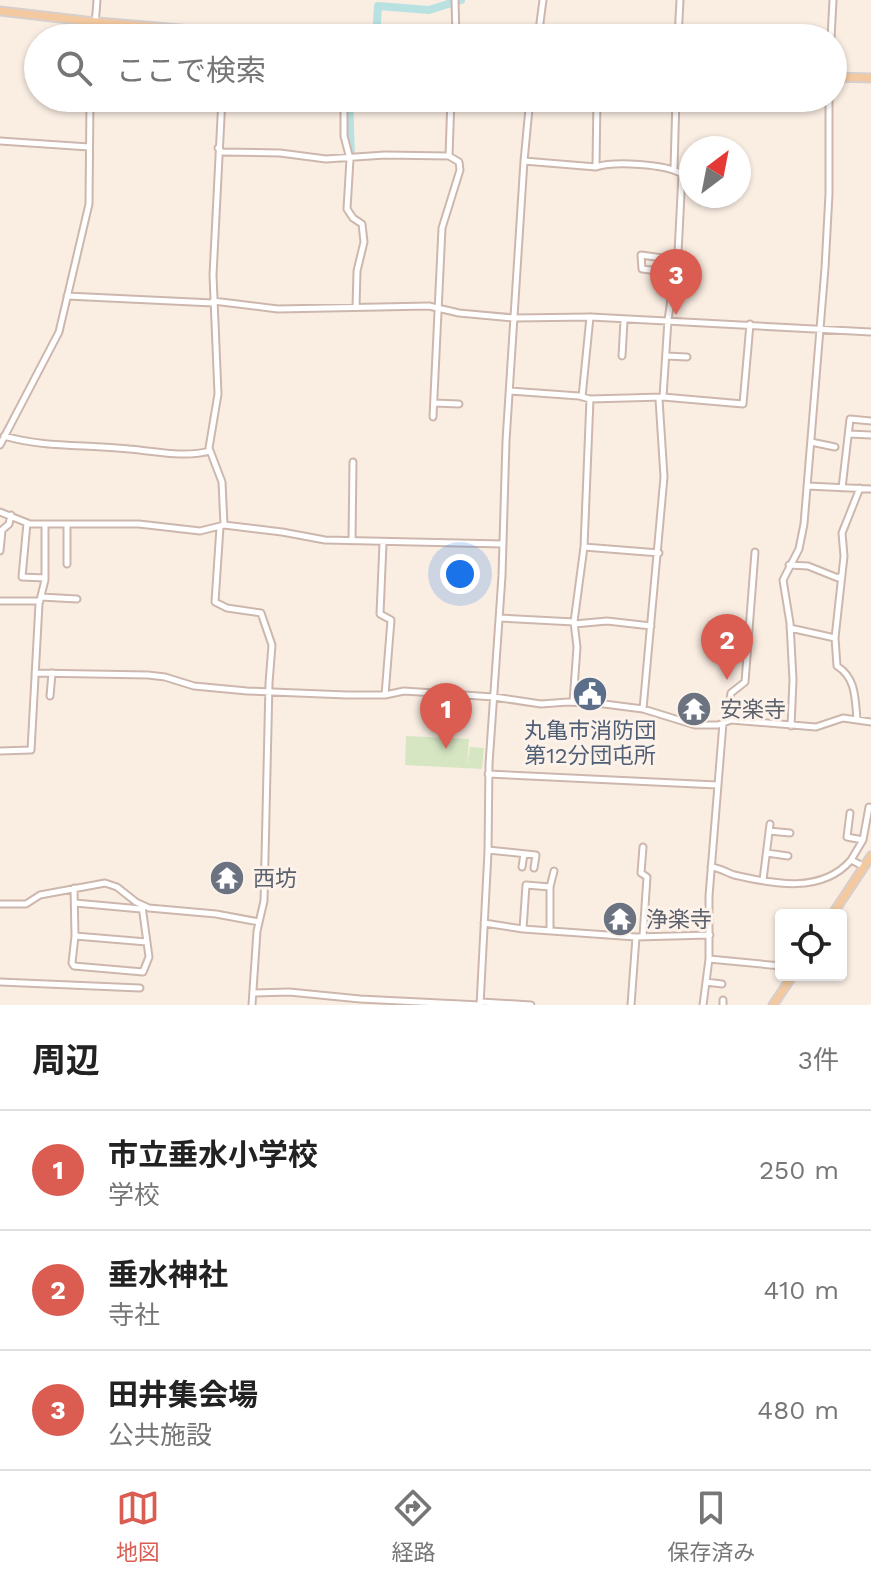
<!DOCTYPE html>
<html lang="ja">
<head>
<meta charset="utf-8">
<style>
  body { margin:0; font-family:"Work Sans","Noto Sans JP",sans-serif; background:#f6f6f6; color:#222 }
  .controls { position:absolute; right:24px; bottom:24px; display:grid; overflow:hidden; border-radius:8px; box-shadow:0 2px 6px #0004 }
  .controls button { width:72px; height:72px; display:grid; place-items:center; padding:0; border:0; border-bottom:2px solid #e0e0e0; background:#fff; color:#222; font:40px sans-serif }
  .compass { position:absolute; left:679px; top:136px; width:72px; height:72px; border-radius:50%; background:#fff; box-shadow:0 2px 6px #0004; rotate:32deg }
  .you { position:absolute; left:460px; top:574px; width:28px; height:28px; margin:-20px; border:6px solid #fff; border-radius:50%; background:#1a73e8; box-shadow:0 0 0 12px #1a73e833 }
  .badge { display:grid; place-items:center; width:52px; height:52px; border-radius:50%; background:#db5d51; color:#fff; font-size:26px; font-weight:700 }
  .pin { position:absolute; translate:-50% -66px; filter:drop-shadow(0 2px 4px #0008) }
  .pin::after { content:''; position:absolute; top:42px; width:28px; height:24px; background:inherit; clip-path:polygon(0 0,100% 0,50% 100%) }
  .list { margin:0; padding:0; list-style:none }
  h2 { display:flex; justify-content:space-between; align-items:center; height:104px; margin:0; padding:0 32px; font-size:34px }
  h2 small { font-size:26px; font-weight:400; color:#767676 }
  .list li { display:grid; grid-template-columns:52px 1fr auto; gap:24px; align-items:center; box-sizing:border-box; height:120px; padding:0 32px; border-top:2px solid #e0e0e0 }
  .list b { display:block; font-size:30px; white-space:nowrap }
  .list p { margin:0; font-size:26px; white-space:nowrap; color:#767676 }
  .list em { font-size:26px; font-style:normal; color:#767676 }
  .icon { flex:none; width:44px; height:44px; fill:none; stroke:currentColor; stroke-width:2; stroke-linecap:round; stroke-linejoin:round }
  .map { position:relative; flex:none; width:871px; height:1005px; overflow:hidden }
  .search { position:absolute; background:#fff; box-shadow:0 2px 6px #0004; left:24px; right:24px; top:24px; height:88px; display:flex; align-items:center; gap:20px; box-sizing:border-box; padding:0 28px; border-radius:44px; color:#767676; font-size:30px }
  .sheet { height:464px; background:#fff }
  nav { display:flex; justify-content:space-around; align-items:center; box-sizing:border-box; height:112px; border-top:2px solid #e0e0e0; background:#fff; font-size:22px; color:#767676 }
  nav a { display:grid; justify-items:center; gap:4px }
  nav .on { color:#db5d51 }
  .map>svg:first-child { display:block }
</style>
</head>
<body>
<div class="map">
<svg width="871" height="1005" viewBox="0 0 871 1005">
  <rect width="100%" height="100%" fill="#faeee3"/>
  <!-- pitch -->
  <path fill="#d6e6c3" d="M406,736L469,739L467,766L470,747L484,748L482,769L405,765Z"/>
  <g fill="none" stroke-linecap="round" stroke-linejoin="round">
    <!-- river -->
    <path stroke="#b9e1e2" stroke-width="8" d="M376,38L378,6L429,10L461,0
      M349,98L351,157"/>
    <!-- street casing -->
    <g stroke="#cdb7ad" stroke-width="9">
      <path id="street" d="M455,0L456,38
        M94,38L97,0
        M538,38L543,0
        M678,38L680,0
        M831,38L833,0
        M222,98L213,275L218,394L209,448L222,482L224,525
        M344,98V136L350,159L347,209L353,218L362,224L364,242L357,271L356,307
        M0,141L89,147
        M218,148L222,152L280,153L326,159L385,155L449,156L459,162L460,170L442,228L433,417
        M449,156L451,98
        M524,161L596,167C614,161 666,164 682,174L678,253L668,320L663,397
        M596,166L597,98
        M674,169L676,98
        M675,273L642,269L641,255L677,260
        M67,296L213,303
        M213,301L278,309L429,306L459,313L514,318L591,317L871,332
        M622,356L624,321
        M666,356L687,357
        M510,391L579,396L590,399L663,397L743,404L750,324
        M582,397L590,317
        M434,403L459,404
        M849,434L871,435
        M4,436C45,448 87,444 129,449C155,451 184,458 210,451
        M811,442L835,447
        M0,445L59,332L89,204L90,98
        M807,486L871,489
        M842,488L850,419L871,421
        M0,512L30,524H139L200,531L224,525L282,532L325,540L503,544
        M27,523L22,577L45,578
        M220,527L215,602L227,608L261,613L272,645L269,683L264,901L257,931L252,1005
        M352,541L353,462
        M383,543L380,614L391,620L385,695
        M584,547L659,553
        M0,551L2,530L9,524L11,515
        M67,564V524
        M789,565L808,566L838,578L841,576
        M41,597L77,599
        M0,601H40
        M499,618L574,622
        M574,624L607,621L651,626
        M790,628L835,638
        M35,673L148,675L165,677L194,686L247,691L347,695H385L404,691L494,697L541,704L568,702L604,704L643,709L695,725H718L731,720L816,727L843,718L871,722
        M50,696L52,673
        M573,702L577,647L574,622L584,547L590,399
        M643,709L664,477L659,399
        M857,719C855,698 856,678 837,666L835,638L844,556L842,533L860,488
        M727,720L731,693L745,682L755,552
        M791,726L793,680L790,623L783,580L799,549L804,524L825,268L829,194V98
        M0,751L31,750L39,604L45,580V524
        M488,774L717,785
        M850,813L847,837L863,840
        M769,831L790,833
        M643,847L641,873L647,877L643,936
        M488,850L536,855L534,868
        M767,853L788,856
        M851,860L863,840L869,807
        M522,867L524,854
        M711,867C720,868 726,872 734,875C773,884 822,894 851,860L863,866
        M763,880L770,824
        M74,888L75,936L72,963L74,966L143,972L149,957L142,906
        M75,903L141,909
        M0,904H26L40,895L105,883L117,887L136,902L149,908L216,914L259,922
        M484,923L523,929L636,937L710,935
        M523,929L526,885L550,887L554,871
        M550,931V887
        M75,936L147,942
        M709,959L781,966
        M0,982L140,988
        M706,982L722,984
        M253,993L289,992L360,999L480,1005L488,852L489,764L502,576L506,441L524,161L530,98
        M481,1002L531,1005
        M631,1005L636,937
        M703,1005L709,959V896L723,723
        M723,1005V1000"/>
    </g>
    <!-- primary casing -->
    <g stroke="#d7cfcd" stroke-width="11">
      <path id="primary" d="M0,11L86,21L284,38
        M833,77L871,78
        M832,915L871,856
        M773,1005L793,975"/>
    </g>
    <!-- street -->
    <use href="#street" stroke="#fff" stroke-width="5"/>
    <!-- primary -->
    <use href="#primary" stroke="#f4c9a0" stroke-width="7"/>
  </g>
  <!-- icons -->
  <defs>
    <g id="civic-disc" transform="scale(1.8)"><circle r="9.5" fill="#5c6f8a" stroke="#fdf2e9"/><path d="M-.6-6.5H3V-4.5H.6V-3L4-1V1h2V6H-6V1h2V-1L-.6-3ZM-1.2 2.5V6h2.4V2.5Z" fill="#fff"/></g>
    <g id="temple-disc" transform="scale(1.8)"><circle r="9.5" fill="#6b7280" stroke="#fdf2e9"/><path d="M0-6L5-2H3V0L6.5 2.5H4V6H1.5V3h-3V6H-4V2.5H-6.5L-3 0V-2H-5Z" fill="#fff"/></g>
  </defs>
  <g fill-rule="evenodd">
    <use href="#civic-disc" x="590" y="694"/>
    <use href="#temple-disc" x="694" y="709"/>
    <use href="#temple-disc" x="227" y="878"/>
    <use href="#temple-disc" x="620" y="919"/>
  </g>
  <g text-anchor="middle" dominant-baseline="central" stroke-width="6" stroke-linejoin="round" paint-order="stroke">
    <!-- worship labels -->
    <g font-size="22" fill="#5b616d" stroke="#fdf2e9" text-anchor="start">
      <text x="720" y="709">安楽寺</text>
      <text x="253" y="878">西坊</text>
      <text x="646" y="919">浄楽寺</text>
    </g>
    <!-- service labels -->
    <g font-size="22" fill="#4e5e75" stroke="#fdf2e9">
      <text x="590" y="730">丸亀市消防団<tspan x="590" dy="25">第12分団屯所</tspan></text>
    </g>
  </g>
</svg>
<div class="controls">
<button><svg class="icon" aria-label="locate" viewBox="0 0 24 24"><circle cx="12" cy="12" r="6"/><path d="M12 2v4M12 18v4M2 12h4M18 12h4"/></svg></button>
</div>
<svg class="compass" viewBox="-18 -18 36 36"><path d="M0-13l5 13h-10z" fill="#e53935"/><path d="M0 13l5-13h-10z" fill="#767676"/></svg>
<div class="you"></div>
<div class="pin badge" style="left:446px;top:749px">1</div>
<div class="pin badge" style="left:727px;top:680px">2</div>
<div class="pin badge" style="left:676px;top:315px">3</div>
<div class="search"><svg class="icon" aria-label="search" viewBox="0 0 24 24"><circle cx="10" cy="10" r="6"/><path d="M15 15l6 6"/></svg>ここで検索</div>
</div>
<section class="sheet">
<h2>周辺<small>3件</small></h2>
<ul class="list">
<li><span class="badge">1</span><div><b>市立垂水小学校</b><p>学校</p></div><em>250 m</em></li>
<li><span class="badge">2</span><div><b>垂水神社</b><p>寺社</p></div><em>410 m</em></li>
<li><span class="badge">3</span><div><b>田井集会場</b><p>公共施設</p></div><em>480 m</em></li>
</ul>
</section>
<nav>
<a class="on"><svg class="icon" aria-label="map" viewBox="0 0 24 24"><path d="M3 6l6-2 6 2 6-2v14l-6 2-6-2-6 2zM9 4v14M15 6v14"/></svg>地図</a>
<a><svg class="icon" aria-label="directions" viewBox="0 0 24 24"><path d="M12 3l9 9-9 9-9-9zM9 14v-3h6M13 9l2 2-2 2"/></svg>経路</a>
<a><svg class="icon" aria-label="saved" viewBox="0 0 24 24"><path d="M7 4h10v16l-5-4-5 4z"/></svg>保存済み</a>
</nav>
</body>
</html>
